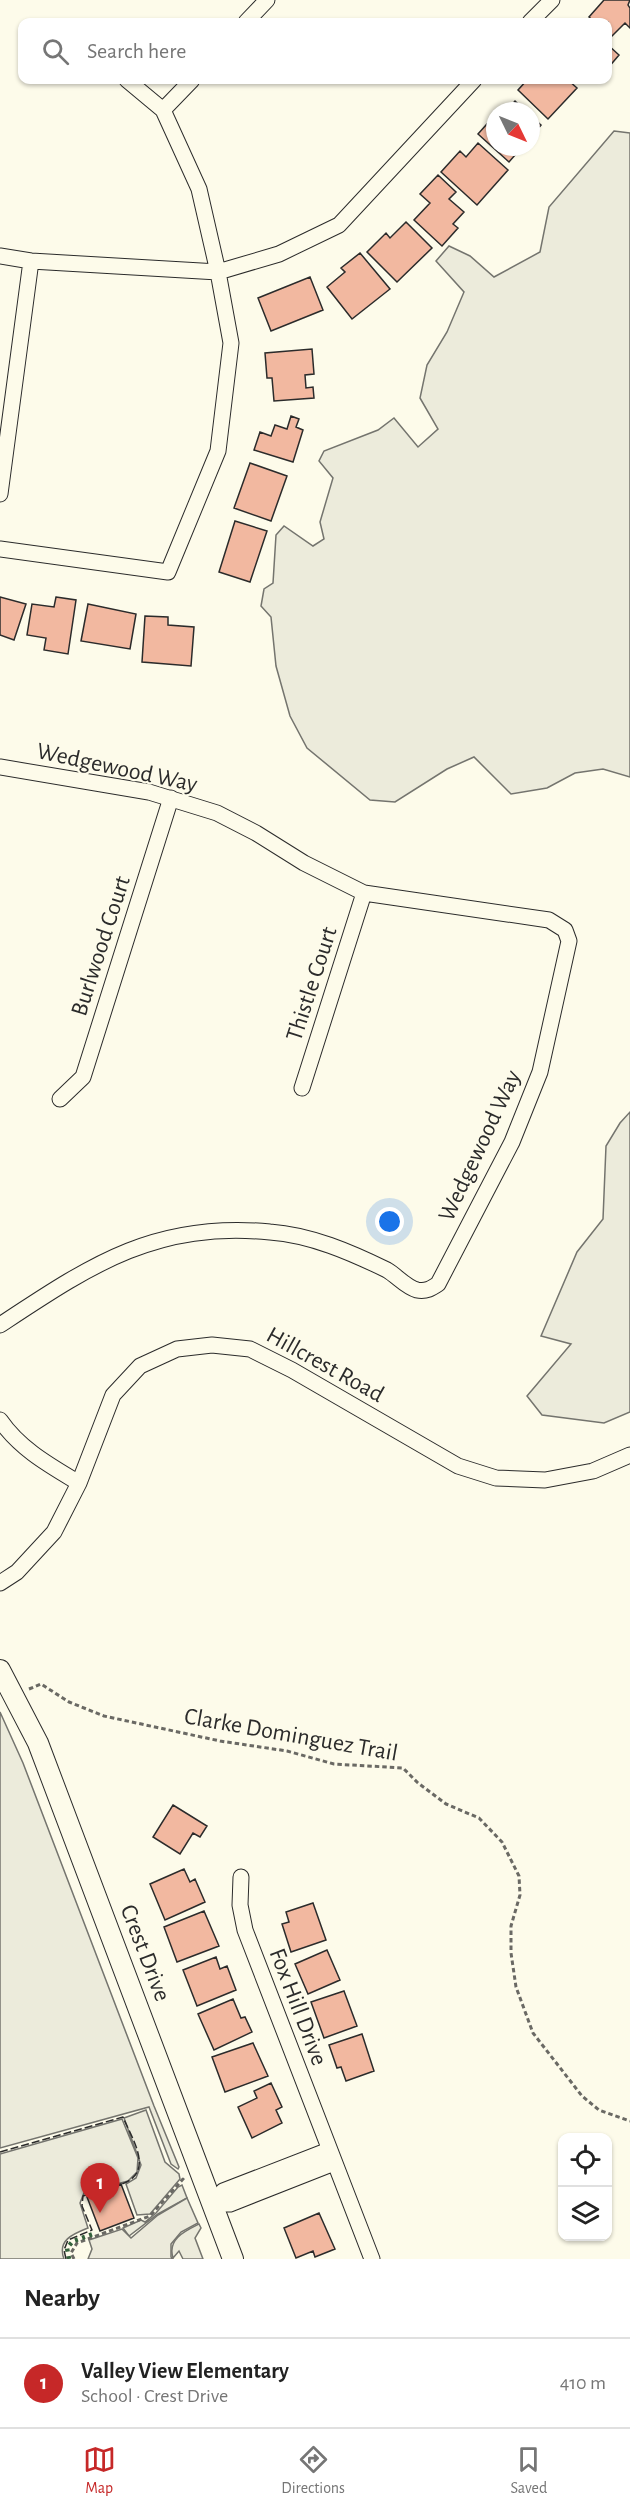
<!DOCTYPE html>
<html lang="en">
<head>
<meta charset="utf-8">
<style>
  body { margin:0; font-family:"Alegreya Sans",sans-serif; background:#f6f6f6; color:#222 }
  .controls { position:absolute; right:18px; bottom:18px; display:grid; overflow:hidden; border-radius:12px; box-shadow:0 2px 4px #0004 }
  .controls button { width:54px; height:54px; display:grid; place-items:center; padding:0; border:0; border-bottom:2px solid #e0e0e0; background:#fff; color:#222; font:30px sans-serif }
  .compass { position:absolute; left:486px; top:102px; width:54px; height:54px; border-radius:50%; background:#fff; box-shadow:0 2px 4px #0004; rotate:133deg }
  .you { position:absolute; left:390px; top:1222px; width:21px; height:21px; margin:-15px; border:4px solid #fff; border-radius:50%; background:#1a73e8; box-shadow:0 0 0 9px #1a73e833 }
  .badge { display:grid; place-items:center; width:39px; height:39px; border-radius:50%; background:#c62828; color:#fff; font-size:20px; font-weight:700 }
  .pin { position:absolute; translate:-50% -50px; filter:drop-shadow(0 2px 3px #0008) }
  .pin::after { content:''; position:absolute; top:32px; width:21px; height:18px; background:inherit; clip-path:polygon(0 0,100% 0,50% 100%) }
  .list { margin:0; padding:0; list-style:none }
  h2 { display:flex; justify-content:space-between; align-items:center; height:78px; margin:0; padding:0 24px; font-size:26px }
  h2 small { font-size:20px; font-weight:400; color:#767676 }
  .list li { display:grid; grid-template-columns:39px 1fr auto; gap:18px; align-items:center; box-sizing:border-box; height:90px; padding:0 24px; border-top:2px solid #e0e0e0 }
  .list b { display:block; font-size:22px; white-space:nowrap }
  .list p { margin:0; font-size:20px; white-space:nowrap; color:#767676 }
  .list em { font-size:20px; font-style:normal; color:#767676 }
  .icon { flex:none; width:33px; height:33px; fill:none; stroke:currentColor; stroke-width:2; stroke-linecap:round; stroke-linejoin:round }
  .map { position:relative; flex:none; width:630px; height:2259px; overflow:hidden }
  .search { position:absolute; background:#fff; box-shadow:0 2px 4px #0004; left:18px; right:18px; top:18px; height:66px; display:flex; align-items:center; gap:15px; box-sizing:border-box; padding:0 21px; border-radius:12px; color:#767676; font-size:22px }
  .sheet { height:168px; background:#fff }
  nav { display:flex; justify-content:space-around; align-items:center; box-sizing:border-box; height:84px; border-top:2px solid #e0e0e0; background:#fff; font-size:16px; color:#767676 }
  nav a { display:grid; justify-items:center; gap:3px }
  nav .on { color:#c62828 }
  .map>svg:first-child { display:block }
</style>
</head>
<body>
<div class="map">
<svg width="630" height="2259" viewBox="0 0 630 2259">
  <rect width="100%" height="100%" fill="#fdfbea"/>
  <!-- green -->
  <path fill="#ecebdb" stroke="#74746e" stroke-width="1.5" d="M614,131L630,133V777L603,769L575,773L547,788L511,794L474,757L447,769L395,802L370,800L307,748L290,716L276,666L271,617L261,606L264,589L273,583L276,535L284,526L313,546L324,539L320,522L333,478L319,461L324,451L378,430L394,418L418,447L438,429L420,398L427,365L447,332L464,292L436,261L449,246L470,256L494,277L540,252L549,207Z
    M630,1112V1412L604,1423L542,1415L527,1396L571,1344L541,1336L577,1252L603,1219L606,1146L620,1123Z
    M0,1712L23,1763L154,2106L179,2167L178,2169L171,2164L149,2107L0,2148Z
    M146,2110L165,2162L179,2174L180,2179L150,2214L137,2215L126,2184L136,2178L141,2165L124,2118Z
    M122,2119L138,2158L137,2172L128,2181L84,2193L80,2203L88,2228C73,2234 57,2240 64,2259H0V2154Z
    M182,2185L187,2198L158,2214L129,2236L123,2228L141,2220L145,2222L156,2213L178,2187Z
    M199,2224L201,2228L195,2238L203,2259H183L179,2251L173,2258C167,2239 185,2231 199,2224Z"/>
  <!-- parking -->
  <path fill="#eceadb" stroke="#74746e" stroke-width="1.5" d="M187,2198L198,2223L181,2232L171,2244V2257L173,2259H88L92,2249L89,2240L122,2229L131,2238L158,2215Z"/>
  <!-- building -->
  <path fill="#f2b8a0" stroke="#2b2b2b" stroke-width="1.5" d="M604,0H630L628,5L630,8V28L625,23L611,37L608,34V22H595L589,17Z
    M608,45L619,55L608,68Z
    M527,80L546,81L568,80L577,88L548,119L518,90Z
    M515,101L525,111H506Z
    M495,115V147H522L509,162L478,134Z
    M531,116L541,125L531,137Z
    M478,143L508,170L477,205L441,172L460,151L466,157Z
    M438,175L456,192L449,199L464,212L453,224L458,228L442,246L414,220L430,203L420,194Z
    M406,222L432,248L397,282L367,252L386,233L390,238Z
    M360,253L390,289L352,319L327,287L345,272L341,268Z
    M310,277L323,310L271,331L258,298Z
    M312,349L314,374L305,375L306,388L313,387L314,398L274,401L272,378H267L265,353Z
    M291,416L299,419L296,427L303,430L293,462L254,450L260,432L271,436L275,425L287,429Z
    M250,463L287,476L271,521L234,508Z
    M235,521L267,531L250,582L219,572Z
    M0,597L26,604L14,640L0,635Z
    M56,597L76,600L68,654L44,650L46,638L27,635L32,604L54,607Z
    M88,604L136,614L130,649L81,641Z
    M145,616L168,617V625L194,627L191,666L142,662Z
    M173,1805L207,1826L200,1837L193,1833L180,1854L153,1837Z
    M184,1869L190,1882L195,1879L205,1902L165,1920L150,1884Z
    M313,1903L326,1940L291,1952L282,1924L289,1922L286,1912Z
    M204,1911L219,1946L177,1962L164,1927Z
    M327,1950L340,1980L308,1994L295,1964Z
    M216,1957L220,1969L227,1966L236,1990L197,2006L183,1970Z
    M344,1991L357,2026L324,2038L311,2002Z
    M233,1999L241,2018L245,2017L252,2032L214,2050L198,2014Z
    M362,2034L374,2071L346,2081L341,2067L337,2068L329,2045Z
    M253,2043L268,2076L225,2092L212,2057Z
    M271,2083L282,2107L276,2110L282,2123L252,2138L238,2107L257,2098L254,2091Z
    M121,2184L134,2218L100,2231L87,2197Z
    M319,2213L335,2249L315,2257L313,2251L296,2258L284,2228Z"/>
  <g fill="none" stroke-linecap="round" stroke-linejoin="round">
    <!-- minor casing -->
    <g stroke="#2b2b2b" stroke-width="17">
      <path id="minor" d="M246,22L267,0
        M530,22L552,0
        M163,110L192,80
        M0,256L31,261L218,272L279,254L339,225L474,80
        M0,494L31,261
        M0,549L168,572L218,451L231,343L218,272L199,189L163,110L127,80
        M0,767L149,792L217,813L256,833L304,863L364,893L549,920L565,930L569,941L540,1072L512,1142L438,1284C432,1288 426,1292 417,1290C406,1287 397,1276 387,1270C350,1252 311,1235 270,1232C155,1221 91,1265 0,1325
        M302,1088L364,893
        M60,1099L83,1077L171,798
        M0,1420C20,1449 49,1465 79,1483
        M0,1583L17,1572L54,1532L79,1483L113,1395L140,1366L177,1349L212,1345L250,1349L292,1370L458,1466L496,1478L545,1480L593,1471L630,1455
        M241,1877L240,1905L245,1930L372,2259
        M212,2204L223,2191L329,2150
        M212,2204H230L334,2163"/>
    </g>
    <!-- tertiary casing -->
    <g stroke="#2b2b2b" stroke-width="22">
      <path id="tertiary" d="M0,1670L38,1743L233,2259"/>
    </g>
    <!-- path -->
    <path stroke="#6a6964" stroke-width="3" stroke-dasharray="4.5 3" stroke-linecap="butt" d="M29,1689L41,1684L69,1702L104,1716L220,1741L287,1751L334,1764L403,1768L418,1783L446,1804L479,1818L502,1842L519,1876L520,1895L511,1926V1953L516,1987L533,2033L582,2096L599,2110L630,2121
      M74,2259L71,2253L77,2243L150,2216L183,2179L184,2181"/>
    <!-- minor -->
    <use href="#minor" stroke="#fdfbea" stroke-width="15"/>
    <!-- tertiary -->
    <use href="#tertiary" stroke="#fdfbea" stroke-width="20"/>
    <!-- hedge -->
    <path stroke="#34623c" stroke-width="4.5" stroke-dasharray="3 4.5" stroke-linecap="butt" d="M69,2259L67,2248L73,2241L96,2233"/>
    <!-- fence -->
    <path stroke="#2b2b2b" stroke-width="1.5" stroke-dasharray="8 3" stroke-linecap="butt" d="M0,2152L123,2117C133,2141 156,2174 119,2185
      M66,2259L64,2250L68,2240L92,2230L82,2206L83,2196L110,2187"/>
  </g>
  <g text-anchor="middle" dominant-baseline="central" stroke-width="4.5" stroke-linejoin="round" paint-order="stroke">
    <!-- street labels -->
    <g font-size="24" fill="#2b2b2b" stroke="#fdfbea">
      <text transform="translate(117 768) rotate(12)">Wedgewood Way</text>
      <text transform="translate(101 946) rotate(-72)">Burlwood Court</text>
      <text transform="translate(312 984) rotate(-72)">Thistle Court</text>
      <text transform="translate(480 1146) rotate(-65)">Wedgewood Way</text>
      <text transform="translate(325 1365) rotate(29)">Hillcrest Road</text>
      <text transform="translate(291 1735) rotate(10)">Clarke Dominguez Trail</text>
      <text transform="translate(145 1953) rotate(69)">Crest Drive</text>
      <text transform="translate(298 2007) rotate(69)">Fox Hill Drive</text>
    </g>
  </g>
</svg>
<div class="controls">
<button><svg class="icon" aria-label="locate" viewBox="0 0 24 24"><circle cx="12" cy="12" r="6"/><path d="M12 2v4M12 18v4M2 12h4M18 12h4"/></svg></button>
<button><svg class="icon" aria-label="layers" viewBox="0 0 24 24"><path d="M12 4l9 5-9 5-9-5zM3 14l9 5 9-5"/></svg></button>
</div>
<svg class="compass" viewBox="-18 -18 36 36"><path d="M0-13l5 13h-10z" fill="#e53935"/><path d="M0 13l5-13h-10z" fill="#767676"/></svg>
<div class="you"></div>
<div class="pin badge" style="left:100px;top:2213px">1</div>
<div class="search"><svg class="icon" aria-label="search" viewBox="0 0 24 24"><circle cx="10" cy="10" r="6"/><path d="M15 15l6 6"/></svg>Search here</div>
</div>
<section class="sheet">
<h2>Nearby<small></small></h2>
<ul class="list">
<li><span class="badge">1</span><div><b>Valley View Elementary</b><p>School · Crest Drive</p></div><em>410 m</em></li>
</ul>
</section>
<nav>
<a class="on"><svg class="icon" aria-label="map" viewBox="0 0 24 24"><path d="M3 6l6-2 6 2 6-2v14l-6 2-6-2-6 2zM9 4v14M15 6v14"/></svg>Map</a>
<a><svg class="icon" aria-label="directions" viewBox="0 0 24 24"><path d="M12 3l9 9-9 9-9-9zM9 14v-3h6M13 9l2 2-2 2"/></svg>Directions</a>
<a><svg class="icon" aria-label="saved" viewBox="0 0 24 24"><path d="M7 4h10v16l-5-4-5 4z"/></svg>Saved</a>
</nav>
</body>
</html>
